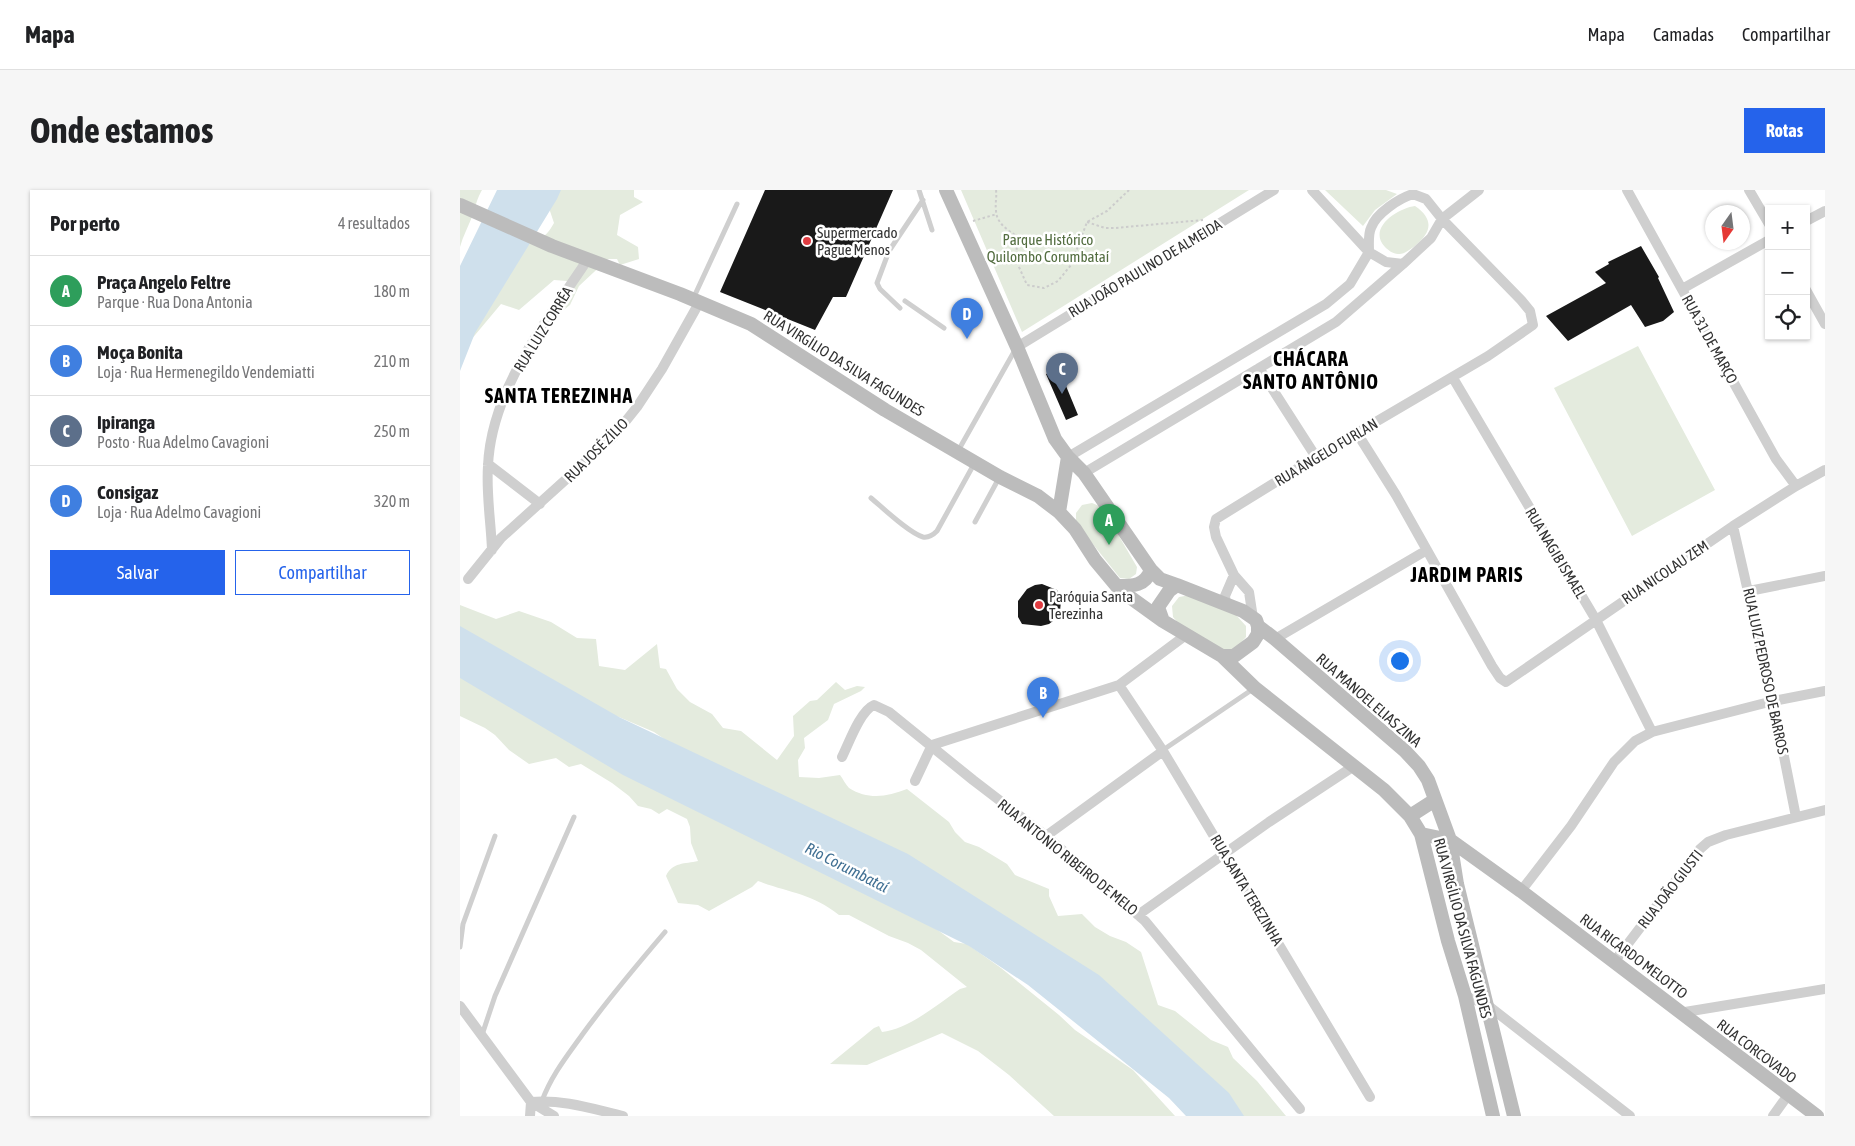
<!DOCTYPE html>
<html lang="pt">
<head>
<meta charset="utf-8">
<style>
  body { margin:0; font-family:"Asap Condensed",sans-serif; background:#f6f6f6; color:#202124 }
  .controls { position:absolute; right:15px; top:15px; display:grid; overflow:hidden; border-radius:0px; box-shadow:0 1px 4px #0004 }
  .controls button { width:45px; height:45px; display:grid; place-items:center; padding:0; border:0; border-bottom:1px solid #e0e0e0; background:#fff; color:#202124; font:25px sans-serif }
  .compass { position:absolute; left:1245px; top:15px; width:45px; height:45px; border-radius:50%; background:#fff; box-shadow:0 1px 4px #0004; rotate:194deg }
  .you { position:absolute; left:939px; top:470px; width:18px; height:18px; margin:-12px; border:4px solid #fff; border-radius:50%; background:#1a73e8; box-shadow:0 0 0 8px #1a73e833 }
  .badge { display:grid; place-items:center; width:32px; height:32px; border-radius:50%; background:#2563eb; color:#fff; font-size:16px; font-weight:700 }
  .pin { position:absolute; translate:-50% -41px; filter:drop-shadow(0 1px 2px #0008) }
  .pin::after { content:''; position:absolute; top:26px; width:18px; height:15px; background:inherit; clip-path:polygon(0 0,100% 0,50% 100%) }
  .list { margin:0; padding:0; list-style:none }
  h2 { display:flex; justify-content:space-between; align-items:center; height:65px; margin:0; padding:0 20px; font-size:21px }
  h2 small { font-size:16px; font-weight:400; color:#757577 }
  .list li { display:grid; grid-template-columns:32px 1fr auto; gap:15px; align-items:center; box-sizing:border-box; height:70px; padding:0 20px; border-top:1px solid #e0e0e0 }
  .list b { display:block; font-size:19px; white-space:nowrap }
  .list p { margin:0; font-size:16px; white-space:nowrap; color:#757577 }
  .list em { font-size:16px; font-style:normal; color:#757577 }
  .actions { display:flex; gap:10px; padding:15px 20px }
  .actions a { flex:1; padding:11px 0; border:1px solid #2563eb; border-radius:0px; text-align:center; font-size:18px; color:#2563eb }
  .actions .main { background:#2563eb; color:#fff }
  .icon { flex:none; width:28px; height:28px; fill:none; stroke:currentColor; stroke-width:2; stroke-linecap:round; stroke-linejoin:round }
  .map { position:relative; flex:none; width:1365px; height:926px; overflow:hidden; border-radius:0px }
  header { display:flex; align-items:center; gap:30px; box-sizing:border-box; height:70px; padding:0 25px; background:#fff; border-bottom:1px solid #e0e0e0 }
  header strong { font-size:24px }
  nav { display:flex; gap:28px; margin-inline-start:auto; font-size:18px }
  .intro { display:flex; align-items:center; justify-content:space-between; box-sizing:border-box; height:120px; padding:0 30px }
  h1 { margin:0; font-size:35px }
  .button { padding:12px 22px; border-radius:0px; background:#2563eb; color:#fff; font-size:18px; font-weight:700 }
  main { display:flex; gap:30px; padding:0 30px }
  aside { flex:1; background:#fff; border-radius:0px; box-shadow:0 1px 4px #0004 }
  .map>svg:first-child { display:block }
</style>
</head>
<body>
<header>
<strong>Mapa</strong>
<nav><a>Mapa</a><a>Camadas</a><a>Compartilhar</a></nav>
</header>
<div class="intro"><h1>Onde estamos</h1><a class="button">Rotas</a></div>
<main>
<aside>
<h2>Por perto<small>4 resultados</small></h2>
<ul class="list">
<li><span class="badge" style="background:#2e9e5b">A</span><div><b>Praça Angelo Feltre</b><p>Parque · Rua Dona Antonia</p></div><em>180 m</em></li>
<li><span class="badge" style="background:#3f7fe0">B</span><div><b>Moça Bonita</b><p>Loja · Rua Hermenegildo Vendemiatti</p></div><em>210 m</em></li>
<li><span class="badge" style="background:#5c6f8a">C</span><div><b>Ipiranga</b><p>Posto · Rua Adelmo Cavagioni</p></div><em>250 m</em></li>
<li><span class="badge" style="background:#3f7fe0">D</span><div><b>Consigaz</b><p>Loja · Rua Adelmo Cavagioni</p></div><em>320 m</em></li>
</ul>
<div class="actions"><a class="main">Salvar</a><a>Compartilhar</a></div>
</aside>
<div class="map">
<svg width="1365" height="926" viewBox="0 0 1365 926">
  <rect width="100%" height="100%" fill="#fff"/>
  <!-- green -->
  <path fill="#e4ebde" d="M0,0H22C17,9 15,17 12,27C8,37 3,46 0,57Z
    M94,0H174V7L183,12L160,25L157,45L178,57L179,69L160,75L157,69H148L119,96L110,115L97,125L107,91L94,90L59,120L41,114L0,163L61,57C78,51 85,49 94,33L89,18Z
    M501,0H789L562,142Z
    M865,0H926L937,4L915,20L903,36Z
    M955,16C974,29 972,42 955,56C950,59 944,65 938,64C933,64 928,60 925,57C907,38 938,18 955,16Z
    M1178,156L1255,300L1172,346L1094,198Z
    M632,313L642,317L677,377L676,384L669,389L660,388L616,333V323L622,315Z
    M730,405L776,425L786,436V447L777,457L767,462L720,435L713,427L712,416L719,407Z
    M0,415L36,429L59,421L91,432L117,448L136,449L139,476L165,480L197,454L200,478L206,479L217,499L230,512L252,524L263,538L281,541L317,570L334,546L333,526L350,511L357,510L376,492L385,500L397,496L405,497L401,501L374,514L368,530L344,548L345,558L338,570L339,587L359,588L380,585C383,589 386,595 389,598C408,610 427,607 447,599L489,632L495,642L505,652L519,657L547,674L555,685L589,699V706L598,726L622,724L635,737L650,746L666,752L681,762L698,815L715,821L751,850L768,857L773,868L797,891L826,926H765L194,542L159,527L142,523L0,440Z
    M0,472L479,741L494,752L507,754L541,778L599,825L615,840L673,880L715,926H594L549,885L518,861L482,843L407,875L370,874L414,838L419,836L422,842C449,839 478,814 500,799L507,797L461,760L448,753L429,746L389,725H379C351,703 330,703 298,691L292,697L249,721L238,715L218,713L206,686C212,672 225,674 238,671L231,653L230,637L227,629L207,619L199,624L191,619L178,616L169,606L152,593L121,574L109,577L96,568L69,574L49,560L35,545L25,538L0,526Z"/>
  <!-- water -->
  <path fill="#cfe0ec" d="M37,0H101L97,9L15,143L0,181V76Z
    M0,436L159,527L448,664L639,785L769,903L784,926H726L709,908L568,795L509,756L163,585L0,488Z"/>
  <!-- building -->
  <path fill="#191919" d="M305,0H433L386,107H373L355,140L260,102Z
    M1181,56L1199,87L1198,88L1214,122L1203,131L1185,137L1171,115L1108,151L1086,126L1146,93L1135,82L1149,74L1148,72Z
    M599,179L618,225L606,230L586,184Z
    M582,394L597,400L600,406L601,411L600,421L597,428L589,434L581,436L562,434L558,427V411L567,399L575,395Z"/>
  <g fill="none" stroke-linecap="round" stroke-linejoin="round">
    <!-- path -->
    <path stroke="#ccc" stroke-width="2" stroke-dasharray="2.5 2.5" stroke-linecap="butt" d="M536,0C537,7 535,13 536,20C536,32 546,39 555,45L559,77L567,95L584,98L598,91L611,75L627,32L647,21L669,0
      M513,31L537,24
      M627,32L645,38H655L743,30"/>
    <!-- lane -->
    <path stroke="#cfcfcf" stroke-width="5" d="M459,0L472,40
      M233,109L277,14
      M445,111L484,138
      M440,118L420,99L417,93L429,61L463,10
      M498,261L555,160
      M411,308C423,318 449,343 463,347C469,348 473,345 477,341L514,274
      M515,332L539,288
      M703,560L793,499
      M0,757L3,734L35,646
      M22,845L35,806L114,627
      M82,911C91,886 107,866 122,845C148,809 176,776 205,742"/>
    <!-- street -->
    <path stroke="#cfcfcf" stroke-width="10" d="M1167,0L1316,269L1336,296
      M1289,0L1309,34
      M953,4L966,9L982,29L971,48L943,74L926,72L909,62C909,54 908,44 911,38C916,23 940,8 953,4Z
      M1346,31L1365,21
      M1222,99L1309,50
      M1346,100L1365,134
      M557,157L814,0
      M799,178L856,267
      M993,188L1136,430L1192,542
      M897,243L936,305L1032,476L1040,488L1046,492L1273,336L1336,296L1365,280
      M608,267L866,114L890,94L909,62L852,0
      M28,274L80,314
      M624,283L876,132L943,74
      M1273,336L1313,511L1336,627
      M32,360C31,332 26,304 28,276C31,199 87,131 128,69
      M8,389L41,348L153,247L177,217L202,179L239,113
      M1289,401L1365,386
      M766,414L765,406L774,385
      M793,428L789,402L774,385L756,347L754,337L756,329L856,267L1028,166L1073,135L1070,121L1061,110L982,29L1019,0
      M815,449L967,360
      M659,495L703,561L910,907
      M382,567C389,553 400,521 414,515L429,522L513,590L586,646L685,731L840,919
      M455,591L472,555L659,495L726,445
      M586,646L703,561
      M1061,701L1111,636L1154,572L1175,551L1192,542L1313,511L1365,501
      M678,725L809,632L894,576
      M1154,772L1240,659L1248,652L1266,645L1365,620
      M1005,806L1026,814L1170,926
      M0,816L71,912L94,926
      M1219,823L1365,799
      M71,912C102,909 133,919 163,926
      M70,926L71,912
      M1313,926L1328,905"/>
    <!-- secondary -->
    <path stroke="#bcbcbc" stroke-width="14" d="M486,0L557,157L595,249L608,267L624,283L691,380L700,389L717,395
      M0,15L92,56L220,104L291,134L425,220L540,287L578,306L599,322L615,339L635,370L660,400L703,431
      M599,322L608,267
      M717,395L783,421L796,430L798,436V444L793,452L774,466H762L703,431L698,417L709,401Z
      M658,396C673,396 685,396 691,380
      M798,436L815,449L945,561L959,576L968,590L990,650L997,694L1054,926
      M762,466L795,498L924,600L950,626L961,644L988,751L1005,806L1033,926
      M950,626L975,610
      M961,644L990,650L1061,701L1357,926"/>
  </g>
  <!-- markers -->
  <g fill="#e03d42" stroke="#fff" stroke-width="2">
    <circle cx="347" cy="51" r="5"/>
    <circle cx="579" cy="415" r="5"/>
  </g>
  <g text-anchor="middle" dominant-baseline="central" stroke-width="5" stroke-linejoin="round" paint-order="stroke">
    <!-- poi labels -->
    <g font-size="15" fill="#323232" stroke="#fff" text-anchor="start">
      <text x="357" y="42">Supermercado<tspan x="357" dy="17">Pague Menos</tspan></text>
      <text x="589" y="406">Paróquia Santa<tspan x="589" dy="17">Terezinha</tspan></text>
    </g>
    <!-- park labels -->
    <g font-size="15" fill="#536d40" stroke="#fff">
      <text x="588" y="49">Parque Histórico<tspan x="588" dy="17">Quilombo Corumbataí</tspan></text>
    </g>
    <!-- street labels -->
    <g font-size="15" fill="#323232" stroke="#fff">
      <text transform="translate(685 78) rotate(-31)">RUA JOÃO PAULINO DE ALMEIDA</text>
      <text transform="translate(83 139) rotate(-58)">RUA LUIZ CORRÊA</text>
      <text transform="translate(1250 149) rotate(61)">RUA 31 DE MARÇO</text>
      <text transform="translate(384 173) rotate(32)">RUA VIRGÍLIO DA SILVA FAGUNDES</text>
      <text transform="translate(136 260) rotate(-45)">RUA JOSÉ ZÍLIO</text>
      <text transform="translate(866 262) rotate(-31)">RUA ÂNGELO FURLAN</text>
      <text transform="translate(1096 363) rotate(59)">RUA NAGIB ISMAEL</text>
      <text transform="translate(1205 382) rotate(-34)">RUA NICOLAU ZEM</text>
      <text transform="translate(1306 481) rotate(78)">RUA LUIZ PEDROSO DE BARROS</text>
      <text transform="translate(909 510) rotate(41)">RUA MANOEL ELIAS ZINA</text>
      <text transform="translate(608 667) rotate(39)">RUA ANTONIO RIBEIRO DE MELO</text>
      <text transform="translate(1210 699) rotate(-52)">RUA JOÃO GIUSTI</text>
      <text transform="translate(787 700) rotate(59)">RUA SANTA TEREZINHA</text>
      <text transform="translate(1003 738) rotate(75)">RUA VIRGÍLIO DA SILVA FAGUNDES</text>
      <text transform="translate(1174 766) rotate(37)">RUA RICARDO MELOTTO</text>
      <text transform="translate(1297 861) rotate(37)">RUA CORCOVADO</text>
    </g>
    <!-- water labels -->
    <g font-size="16" font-style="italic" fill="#417093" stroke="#fff">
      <text transform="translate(387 677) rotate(27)">Rio Corumbataí</text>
    </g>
    <!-- district labels -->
    <g font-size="20" font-weight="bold" letter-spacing="1" fill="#000" stroke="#fff">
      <text x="851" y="168">CHÁCARA<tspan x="851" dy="23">SANTO ANTÔNIO</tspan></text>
      <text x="99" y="205">SANTA TEREZINHA</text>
      <text x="1007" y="384">JARDIM PARIS</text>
    </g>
  </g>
</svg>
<div class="controls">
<button>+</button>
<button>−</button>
<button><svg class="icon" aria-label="locate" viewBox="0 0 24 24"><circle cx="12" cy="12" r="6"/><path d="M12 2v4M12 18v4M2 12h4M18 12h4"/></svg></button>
</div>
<svg class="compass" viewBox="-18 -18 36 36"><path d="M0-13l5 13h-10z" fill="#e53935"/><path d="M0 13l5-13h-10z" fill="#757577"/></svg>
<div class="you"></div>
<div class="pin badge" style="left:649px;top:355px;background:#2e9e5b">A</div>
<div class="pin badge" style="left:583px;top:528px;background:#3f7fe0">B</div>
<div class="pin badge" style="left:602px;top:204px;background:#5c6f8a">C</div>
<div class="pin badge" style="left:507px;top:149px;background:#3f7fe0">D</div>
</div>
</main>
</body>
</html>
